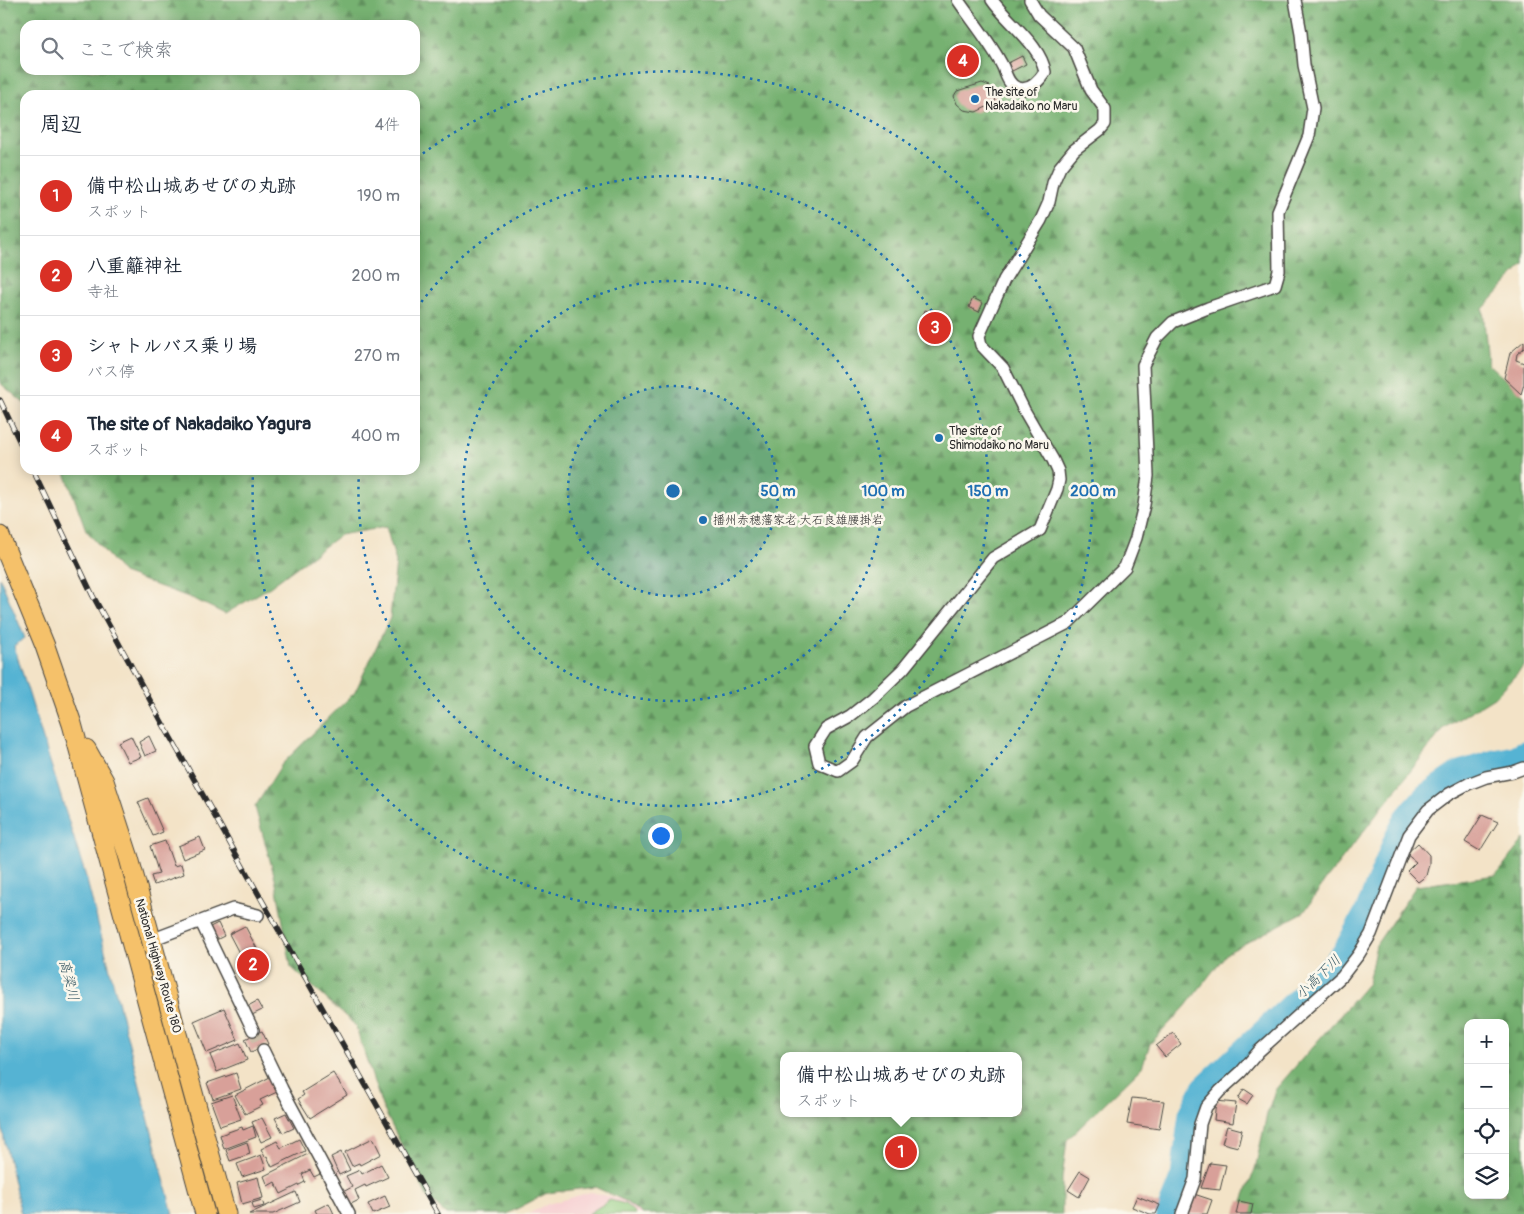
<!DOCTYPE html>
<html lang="ja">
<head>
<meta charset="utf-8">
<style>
  body { margin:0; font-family:Pangolin,"Klee One",sans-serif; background:#f2f2f3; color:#1f2937 }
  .controls { position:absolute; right:15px; bottom:15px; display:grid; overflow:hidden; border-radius:10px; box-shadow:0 2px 12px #0003 }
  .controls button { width:45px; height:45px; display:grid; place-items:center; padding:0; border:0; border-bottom:1px solid #e0e1e3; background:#fff; color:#1f2937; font:25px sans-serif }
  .you { position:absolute; left:660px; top:835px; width:18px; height:18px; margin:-12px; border:4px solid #fff; border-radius:50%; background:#1a73e8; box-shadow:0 0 0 8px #1a73e833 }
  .badge { display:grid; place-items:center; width:32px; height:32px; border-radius:50%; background:#d93025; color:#fff; font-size:16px; font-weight:700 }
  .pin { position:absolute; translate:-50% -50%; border:2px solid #fff; box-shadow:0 1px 5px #0006 }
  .popup { position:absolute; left:780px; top:1052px; width:242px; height:65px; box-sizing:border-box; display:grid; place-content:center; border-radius:10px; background:#fff; filter:drop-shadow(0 1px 4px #0005); font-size:16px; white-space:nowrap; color:#747a83 }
  .popup b { font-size:19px; color:#1f2937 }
  .popup::after { content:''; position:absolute; left:50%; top:100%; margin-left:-10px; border:10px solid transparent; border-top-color:#fff }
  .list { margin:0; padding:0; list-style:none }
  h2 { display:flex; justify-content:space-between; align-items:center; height:65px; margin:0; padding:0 20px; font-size:21px }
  h2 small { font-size:16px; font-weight:400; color:#747a83 }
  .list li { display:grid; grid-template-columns:32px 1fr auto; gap:15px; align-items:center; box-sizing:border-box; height:80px; padding:0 20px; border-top:1px solid #e0e1e3 }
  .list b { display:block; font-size:19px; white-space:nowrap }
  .list p { margin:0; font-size:16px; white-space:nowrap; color:#747a83 }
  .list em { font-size:16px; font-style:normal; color:#747a83 }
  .icon { flex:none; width:28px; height:28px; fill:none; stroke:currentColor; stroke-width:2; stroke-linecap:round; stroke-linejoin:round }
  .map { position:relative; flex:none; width:1524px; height:1214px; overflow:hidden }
  .search { position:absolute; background:#fff; box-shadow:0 2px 12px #0003; left:20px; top:20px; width:400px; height:55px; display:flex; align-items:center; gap:12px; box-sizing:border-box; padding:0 18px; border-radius:15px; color:#747a83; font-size:19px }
  .panel { position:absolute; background:#fff; box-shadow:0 2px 12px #0003; left:20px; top:90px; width:400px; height:385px; border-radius:15px }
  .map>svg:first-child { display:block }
</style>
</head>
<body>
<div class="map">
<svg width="1524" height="1214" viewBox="0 0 1524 1214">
  <defs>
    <pattern id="forest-firs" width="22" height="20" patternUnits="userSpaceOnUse" patternTransform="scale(1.25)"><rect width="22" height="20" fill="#76b171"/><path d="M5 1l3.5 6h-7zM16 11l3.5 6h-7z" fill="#61905d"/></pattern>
  </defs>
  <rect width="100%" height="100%" fill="#fbf7ec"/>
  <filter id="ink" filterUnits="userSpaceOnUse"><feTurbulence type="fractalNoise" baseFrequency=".02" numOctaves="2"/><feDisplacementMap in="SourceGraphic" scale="10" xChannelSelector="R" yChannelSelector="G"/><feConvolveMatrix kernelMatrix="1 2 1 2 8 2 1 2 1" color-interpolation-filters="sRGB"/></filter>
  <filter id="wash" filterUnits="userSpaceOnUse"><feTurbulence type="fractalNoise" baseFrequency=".0096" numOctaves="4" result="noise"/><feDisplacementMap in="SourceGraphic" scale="20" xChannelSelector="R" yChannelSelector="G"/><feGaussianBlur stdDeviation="1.12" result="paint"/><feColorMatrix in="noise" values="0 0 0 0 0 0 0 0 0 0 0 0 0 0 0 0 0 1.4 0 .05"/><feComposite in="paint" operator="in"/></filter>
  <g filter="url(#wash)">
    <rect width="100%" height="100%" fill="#f3e3c7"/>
    <!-- built -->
    <path fill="#f7cfd2" d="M591,1192L623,1200L642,1214H528L548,1204Z"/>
    <!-- green -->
    <path fill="#93ce83" stroke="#5f7c57" d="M610,1200L625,1204L636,1214H588Z"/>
    <!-- forest -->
    <path fill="url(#forest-firs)" stroke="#506e4e" fill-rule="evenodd" d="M0,0H1524V264L1483,309L1488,364L1524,396V666L1497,695L1444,728L1325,881L1304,912L1227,953L1185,1007L1150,1044L1142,1067L1067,1140L1062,1178V1214H642L623,1200L595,1187L547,1193L507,1214H446L428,1198L382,1106L355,1025L291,967L275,878L255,807L282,764L355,692L390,618L396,562L386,527L340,535L270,587L225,614L194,599L123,573L86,530L64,470H415V95H25V404L0,383ZM25,25H415V70H25ZM784,1056H1018V1113H784Z
      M1524,839V1214H1238L1255,1169L1267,1114L1275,1090L1368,983L1376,945L1416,886L1496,875ZM1468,1023H1505V1195H1468Z"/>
    <!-- water -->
    <path fill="#55b3d3" stroke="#406f7f" d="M0,578L25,638L14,646L86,877L173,1214H21L4,1139L0,1111Z"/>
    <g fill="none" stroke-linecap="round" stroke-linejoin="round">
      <!-- river -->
      <path stroke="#55b3d3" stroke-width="25" d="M1168,1214L1183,1176L1191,1114L1204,1088L1320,979L1344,953L1368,910L1396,839L1407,818L1426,796L1458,774L1495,762L1515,758L1524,753"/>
    </g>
    <g id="blocks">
      <!-- building -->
      <path fill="#d8a099" d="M1022,56L1026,64L1012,71L1008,63Z
        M982,83L990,86L996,94L995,103L976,112L964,110L957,104L954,96L957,91Z
        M973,298L983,303L979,312L969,307Z
        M925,310L933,312L929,325L921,323Z
        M1524,341V348L1517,354L1516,360L1524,363V384L1521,394L1504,378L1510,353Z
        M131,736L141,757L128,762L118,742Z
        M149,736L156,751L145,756L139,742Z
        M148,798L163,832L153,836L138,802Z
        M1482,815L1498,822L1480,851L1465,842Z
        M200,837L205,850L183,859L178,846Z
        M165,841L174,866L181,864L184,874L154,885L151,876L159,874L150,846Z
        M1418,843L1429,855V864L1426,876L1418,882L1407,871L1416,862L1406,854Z
        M218,923L224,936L216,940L210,927Z
        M245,926L264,962L248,970L229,934Z
        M257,1001L262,1010L252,1015L248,1006Z
        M224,1008L238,1040L207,1053L194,1021Z
        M262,1031L268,1044L251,1052L245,1039Z
        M1173,1033L1181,1044L1165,1057L1156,1046Z
        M240,1043L247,1060L217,1072L210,1055Z
        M236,1073L241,1089L213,1099L207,1083Z
        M333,1073L347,1095L310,1118L298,1099L304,1095L302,1092Z
        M270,1077L277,1092L260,1100L263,1105L245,1114L235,1095Z
        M1244,1089L1253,1095L1247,1104L1238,1099Z
        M232,1095L241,1119L220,1126L211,1102Z
        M1132,1098L1164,1101L1159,1129L1127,1124Z
        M1216,1101L1236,1103L1233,1123L1214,1120Z
        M286,1113L294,1128L283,1133L275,1118Z
        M262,1118L272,1137L261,1142L252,1122Z
        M253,1126L256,1137L224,1149L220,1135L242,1127L243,1130Z
        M1227,1126L1242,1130L1238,1147L1222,1143Z
        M373,1138L381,1154L360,1165L359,1163L352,1166L345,1152Z
        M299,1139L305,1151L272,1167L267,1156L265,1157L261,1149L277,1141L281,1148Z
        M247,1142L250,1154L230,1161L226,1150Z
        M341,1152L350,1170L339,1175L331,1157Z
        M310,1153L320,1174L314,1177L310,1170L302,1174L305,1182L281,1194L275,1182L268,1186L264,1176Z
        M261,1155L266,1169L242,1177L237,1164Z
        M1210,1163L1226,1165L1220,1190L1201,1188Z
        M381,1164L388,1177L366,1187L365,1185L355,1190L359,1200L349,1205L343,1192L352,1187L346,1176L360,1170L362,1174Z
        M1080,1171L1090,1177L1079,1197L1068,1190Z
        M258,1177L263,1198L242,1204L237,1183Z
        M296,1192L300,1202L273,1214H249Z
        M1194,1194L1212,1200L1207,1214H1187Z
        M385,1196L390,1207L373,1214L368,1204Z
        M1137,1196L1160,1205L1156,1214H1150L1132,1207Z
        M262,1200L264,1206L254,1209L252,1203Z
        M1239,1201L1253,1204L1251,1214H1236Z
        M329,1203L334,1214H317L315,1210Z"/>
    </g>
  </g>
  <g filter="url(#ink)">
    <use href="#blocks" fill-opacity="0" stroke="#494742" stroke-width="1"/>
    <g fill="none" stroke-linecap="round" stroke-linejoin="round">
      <!-- minor-tunnel -->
      <path stroke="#cbbea8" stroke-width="11" stroke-dasharray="11 5.5" stroke-linecap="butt" d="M253,1030L263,1050"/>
      <!-- minor casing -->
      <g stroke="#494742" stroke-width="14">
        <path id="minor" d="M958,0C973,22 991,43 1003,67C1006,75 1009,86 1018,88C1030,92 1039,81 1045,72C1041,45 1007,22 992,0
          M1030,0L1039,15L1074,48L1091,90L1105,109V124L1100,130L1074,150L1060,167L1053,183L1049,202L1041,220L1004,280L979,336L981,345L1003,368L1024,410L1053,460L1058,471L1059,480L1057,489L1040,530L993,558L903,669L873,698L850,716L826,729L815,746L819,763L838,771L852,761L867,737L906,706L1068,623L1125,567L1136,538L1144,505L1148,476L1143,365L1157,338L1173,322L1208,308L1275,285L1279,271L1278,211L1309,136L1313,108L1304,65L1301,33L1295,0
          M201,922L253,1030
          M151,940L233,909L258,915
          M263,1050L282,1089L349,1214
          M1182,1214L1195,1179L1200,1124L1206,1107L1220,1091L1241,1072L1259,1051L1342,976L1359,954L1371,934L1409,835L1428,810L1449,794L1468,784L1486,777L1513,772L1524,768"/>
      </g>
      <!-- trunk casing -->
      <g stroke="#494742" stroke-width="21">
        <path id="trunk" d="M0,536L45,646L72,724L205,1214
          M86,749L104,781L129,858L226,1214"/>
      </g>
      <!-- minor -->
      <use href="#minor" stroke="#fff" stroke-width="11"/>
      <!-- trunk -->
      <use href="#trunk" stroke="#f5c16b" stroke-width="19"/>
      <!-- rail casing -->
      <g stroke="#2b2b2b" stroke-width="5.5">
        <path id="rail" d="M0,400L25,453
          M33,470L93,596L163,724L438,1214"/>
      </g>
      <!-- rail -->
      <use href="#rail" stroke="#fbf7ec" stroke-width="4" stroke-dasharray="11" stroke-linecap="butt"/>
    </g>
  </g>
  <!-- distance rings -->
  <circle cx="673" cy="491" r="105" fill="#1f6fb2" fill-opacity=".12"/>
  <g fill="none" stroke="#1f6fb2" stroke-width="2.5" stroke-dasharray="2.5 5">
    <circle cx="673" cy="491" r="105"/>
    <circle cx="673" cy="491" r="210"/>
    <path d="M417 308A315 315 0 1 1 359 472"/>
    <path d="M417 158A420 420 0 1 1 253 473"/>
  </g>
  <!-- markers -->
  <g fill="#1f6fb2" stroke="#fbf7ec" stroke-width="2">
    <circle cx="975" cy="99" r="5"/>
    <circle cx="939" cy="438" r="5"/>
    <circle cx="703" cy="520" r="5"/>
  </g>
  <g text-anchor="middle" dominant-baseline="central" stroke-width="5" stroke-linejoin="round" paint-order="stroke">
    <!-- poi labels -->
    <g font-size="12" fill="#2b2b2b" stroke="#fbf7ec" text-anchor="start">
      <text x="985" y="92">The site of<tspan x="985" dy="14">Nakadaiko no Maru</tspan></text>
      <text x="949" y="431">The site of<tspan x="949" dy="14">Shimodaiko no Maru</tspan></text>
      <text x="713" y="520">播州赤穂藩家老 大石良雄腰掛岩</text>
    </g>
    <!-- street labels -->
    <g font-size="12" fill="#2b2b2b" stroke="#fbf7ec">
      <text transform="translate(158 966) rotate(74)">National Highway Route 180</text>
    </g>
    <!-- water labels -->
    <g font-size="14" font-style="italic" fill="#3a5b66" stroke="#fbf7ec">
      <text transform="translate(1318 977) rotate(-44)">小高下川</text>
      <text transform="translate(69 980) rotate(76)">高梁川</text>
    </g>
  </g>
  <circle cx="673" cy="491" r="8" fill="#1f6fb2" stroke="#fbf7ec" stroke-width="2.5"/>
  <g font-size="15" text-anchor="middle" font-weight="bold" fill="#1f6fb2" stroke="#fbf7ec" stroke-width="5" stroke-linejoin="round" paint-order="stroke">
    <text x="778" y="496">50 m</text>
    <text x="883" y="496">100 m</text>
    <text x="988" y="496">150 m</text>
    <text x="1093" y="496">200 m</text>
  </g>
</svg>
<div class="controls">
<button>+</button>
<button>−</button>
<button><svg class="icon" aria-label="locate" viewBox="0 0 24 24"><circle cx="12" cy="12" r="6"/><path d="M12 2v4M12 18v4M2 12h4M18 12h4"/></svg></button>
<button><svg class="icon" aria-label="layers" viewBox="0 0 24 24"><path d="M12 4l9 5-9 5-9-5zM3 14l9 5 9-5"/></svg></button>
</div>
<div class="you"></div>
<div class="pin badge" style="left:901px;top:1152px">1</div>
<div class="popup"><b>備中松山城あせびの丸跡</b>スポット</div>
<div class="pin badge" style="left:253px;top:965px">2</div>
<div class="pin badge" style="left:935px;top:328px">3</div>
<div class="pin badge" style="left:963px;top:61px">4</div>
<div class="search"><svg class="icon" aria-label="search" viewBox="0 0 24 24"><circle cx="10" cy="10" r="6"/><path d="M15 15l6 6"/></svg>ここで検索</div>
<section class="panel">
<h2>周辺<small>4件</small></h2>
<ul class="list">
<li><span class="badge">1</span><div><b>備中松山城あせびの丸跡</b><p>スポット</p></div><em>190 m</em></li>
<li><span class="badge">2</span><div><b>八重籬神社</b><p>寺社</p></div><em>200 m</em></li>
<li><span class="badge">3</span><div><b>シャトルバス乗り場</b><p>バス停</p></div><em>270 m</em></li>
<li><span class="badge">4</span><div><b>The site of Nakadaiko Yagura</b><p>スポット</p></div><em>400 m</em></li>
</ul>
</section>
</div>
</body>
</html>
